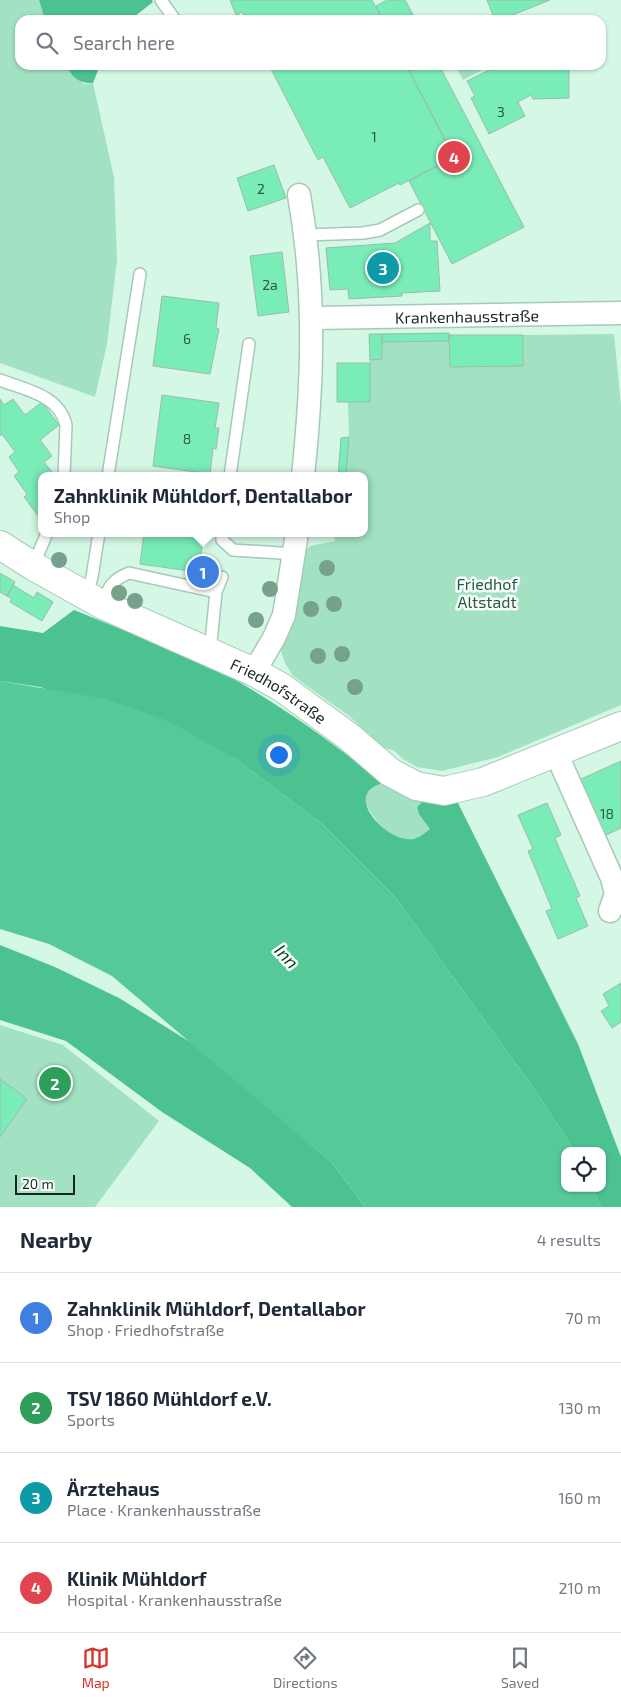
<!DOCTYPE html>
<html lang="en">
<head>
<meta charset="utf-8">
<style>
  body { margin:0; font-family:"Exo 2",sans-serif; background:#f2f2f3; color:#1f2937 }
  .controls { position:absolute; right:15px; bottom:15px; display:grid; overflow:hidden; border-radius:10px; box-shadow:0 1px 4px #0004 }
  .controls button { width:45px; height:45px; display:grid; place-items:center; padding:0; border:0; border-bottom:1px solid #e0e1e3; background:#fff; color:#1f2937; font:25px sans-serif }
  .scale { position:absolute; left:15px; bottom:12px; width:60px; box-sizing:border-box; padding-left:5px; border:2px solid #1a2720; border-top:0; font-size:14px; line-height:18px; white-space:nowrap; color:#1a2720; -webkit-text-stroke:4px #f7fdfa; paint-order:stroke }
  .you { position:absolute; left:278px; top:754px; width:18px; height:18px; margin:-12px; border:4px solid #fff; border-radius:50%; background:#1a73e8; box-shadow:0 0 0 8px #1a73e833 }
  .badge { display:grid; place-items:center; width:32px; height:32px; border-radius:50%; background:#d93025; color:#fff; font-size:16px; font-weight:700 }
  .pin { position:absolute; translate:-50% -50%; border:2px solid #fff; box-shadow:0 1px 5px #0006 }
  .popup { position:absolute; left:38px; top:472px; width:330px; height:65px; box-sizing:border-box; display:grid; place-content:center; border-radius:10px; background:#fff; filter:drop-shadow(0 1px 4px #0005); font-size:16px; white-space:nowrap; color:#747a83 }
  .popup b { font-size:19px; color:#1f2937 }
  .popup::after { content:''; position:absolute; left:50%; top:100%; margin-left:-10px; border:10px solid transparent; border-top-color:#fff }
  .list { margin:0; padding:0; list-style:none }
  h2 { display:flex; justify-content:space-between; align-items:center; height:65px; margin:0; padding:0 20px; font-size:21px }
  h2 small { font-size:16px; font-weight:400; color:#747a83 }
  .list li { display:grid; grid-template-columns:32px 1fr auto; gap:15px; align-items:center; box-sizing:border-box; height:90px; padding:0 20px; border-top:1px solid #e0e1e3 }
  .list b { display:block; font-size:19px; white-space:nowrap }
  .list p { margin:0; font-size:16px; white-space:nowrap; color:#747a83 }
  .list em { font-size:16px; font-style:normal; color:#747a83 }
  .icon { flex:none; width:28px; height:28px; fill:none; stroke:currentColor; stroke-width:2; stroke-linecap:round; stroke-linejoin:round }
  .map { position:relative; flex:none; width:621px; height:1207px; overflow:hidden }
  .search { position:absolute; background:#fff; box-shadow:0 1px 4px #0004; left:15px; right:15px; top:15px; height:55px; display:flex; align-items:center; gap:12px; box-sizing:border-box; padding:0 18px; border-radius:15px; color:#747a83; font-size:19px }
  .sheet { height:425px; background:#fff }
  nav { display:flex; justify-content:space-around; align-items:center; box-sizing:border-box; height:70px; border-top:1px solid #e0e1e3; background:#fff; font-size:14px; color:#747a83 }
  nav a { display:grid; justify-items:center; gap:2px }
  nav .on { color:#d93025 }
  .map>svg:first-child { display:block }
</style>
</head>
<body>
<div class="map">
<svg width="621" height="1207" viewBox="0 0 621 1207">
  <rect width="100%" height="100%" fill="#d5f8e6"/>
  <!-- green -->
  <path fill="#a2e2c2" d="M0,0H39L45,20H20V65H66L84,84L93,83L114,177L117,260L107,344L95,397L0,363Z
    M455,65H492L463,80Z
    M449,333L450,367L523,366V335L614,334L621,405V705L498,757L442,771L417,767L403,759L393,750L384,748L349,716L293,676L285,663L280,649L305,551L310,546L335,541L334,533H364V476H338L341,438L349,437L348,402H370L369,334Z
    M383,783L395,791L422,802L417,807L430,829C426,833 419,838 413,839C393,843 367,815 364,797L373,786Z
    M0,1025L63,1045L159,1121L95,1207H0Z"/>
  <!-- forest -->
  <path fill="#4dc291" d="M39,0H152L153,2L130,20H45Z
    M66,65H100L93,83C79,84 72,77 66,65Z
    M74,610C129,633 187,653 239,682C290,712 337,746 383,783C339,795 390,844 413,839C419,838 425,833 430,829L419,814L417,807L422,802L456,799L578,1044L621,1157V1207H601L592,1188H602V1151H575L530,1083L395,897L322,824L234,758L40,687L0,681V626L43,633Z
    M0,945L55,967L119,998L195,1045L332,1163L365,1207H292L250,1168L162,1112L66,1041L0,1020Z"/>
  <!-- water -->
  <path fill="#56c998" d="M0,681L106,699L168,721L234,758L322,824L395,897L530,1083L575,1151H565V1188H592L601,1207H365L332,1163L112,976L49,944L0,929Z"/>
  <!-- building -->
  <path fill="#7aecb8" stroke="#9abcab" d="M230,0H372L383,20H246L242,12L236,15Z
    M387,0H405L416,20H383L376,6Z
    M487,0H550L500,20H495Z
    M269,65H406L454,157L400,185L399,183L350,208L323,157L318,160Z
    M406,65H439L524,227L452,264L409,181L454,157Z
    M499,65H569V98L533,99L531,95L518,102L525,116L489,134L471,98L475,96L467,81Z
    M274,165L286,198L248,211L237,178Z
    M430,223V241H437L440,291L402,293V296L349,299L348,289L330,290L326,248L395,243Z
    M282,252L289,312L258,316L250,256Z
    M162,296L219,303L216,328L219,329L210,374L153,366Z
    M449,333V341L382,342V334Z
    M369,334H382V359L370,360Z
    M449,335H523V366L450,367Z
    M337,363H370V402H337Z
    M162,395L219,403L215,428H219L216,449L213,448L210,474L153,466Z
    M0,399L4,405L13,399L25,415L42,402L59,425L40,440L52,456L44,462L55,476H42V521L24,497L27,494L14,476L19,472L9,457L15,452L2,434L0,436Z
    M349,437L346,476H338L341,438Z
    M144,533H205L197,572L140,564Z
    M0,573L15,582L7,596L0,592Z
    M13,585L34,598L37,592L53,602L42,621L10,602L12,599L7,596Z
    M621,761V828L604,836L579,780Z
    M547,803L561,835L555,838L580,896L576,898L588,926L558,939L546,911L552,909L528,851L533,849L518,815Z
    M621,983V1022L612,1028L601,1011L609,1006L603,994Z
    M0,1079L27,1099L0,1137Z"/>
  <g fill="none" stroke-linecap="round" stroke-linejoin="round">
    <!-- lane casing -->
    <g stroke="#a7c9b7" stroke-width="14">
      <path id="lane" d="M161,0L175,20
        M305,235L363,233L380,230L418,210
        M0,380C26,390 59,395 66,425L64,476
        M108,476L140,274
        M230,476L249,344
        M222,533V540L233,550L295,554
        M33,566L47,533
        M216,592L222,577
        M86,596L92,577L99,533
        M103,604C108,587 112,580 129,573L216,592L210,652"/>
    </g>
    <!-- street casing -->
    <g stroke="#a7c9b7" stroke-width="25">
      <g id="street">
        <path d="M299,195C316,290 313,380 303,476"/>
        <path id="s1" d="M313,318L621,313"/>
        <path d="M254,672L274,638L284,615L297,533"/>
        <path d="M556,753L612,878L616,894L610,911"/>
      </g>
    </g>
    <!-- secondary casing -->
    <g stroke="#a7c9b7" stroke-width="30">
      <g id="secondary">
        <path id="s2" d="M0,545L33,566L103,605L254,672L281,687L348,736L390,772L416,786L444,791L483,782L621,726"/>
      </g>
    </g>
    <!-- lane -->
    <use href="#lane" stroke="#fff" stroke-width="11"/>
    <!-- street -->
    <use href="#street" stroke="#fff" stroke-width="22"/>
    <!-- secondary -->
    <use href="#secondary" stroke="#fff" stroke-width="28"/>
  </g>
  <!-- trees -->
  <g fill="#76a18c">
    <circle cx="59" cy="560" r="8"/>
    <circle cx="327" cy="568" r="8"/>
    <circle cx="270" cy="589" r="8"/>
    <circle cx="119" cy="593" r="8"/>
    <circle cx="135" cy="601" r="8"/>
    <circle cx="334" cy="604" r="8"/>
    <circle cx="311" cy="609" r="8"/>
    <circle cx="256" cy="620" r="8"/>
    <circle cx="342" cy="654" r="8"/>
    <circle cx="318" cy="656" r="8"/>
    <circle cx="355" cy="687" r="8"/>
  </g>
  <g text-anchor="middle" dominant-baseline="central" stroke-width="5" stroke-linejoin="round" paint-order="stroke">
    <!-- number labels -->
    <g font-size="14" fill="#325846">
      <text x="501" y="111">3</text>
      <text x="374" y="136">1</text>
      <text x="261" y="188">2</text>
      <text x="270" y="284">2a</text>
      <text x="187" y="338">6</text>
      <text x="187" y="438">8</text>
      <text x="607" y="813">18</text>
    </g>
    <!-- street labels -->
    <g font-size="16" fill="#1a2720" stroke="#f7fdfa">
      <text stroke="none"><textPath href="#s1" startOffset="154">Krankenhausstraße</textPath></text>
      <text stroke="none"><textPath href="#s2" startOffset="315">Friedhofstraße</textPath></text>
    </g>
    <!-- park labels -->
    <g font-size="16" fill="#295943" stroke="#f7fdfa">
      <text x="487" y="583">Friedhof<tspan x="487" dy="18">Altstadt</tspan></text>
    </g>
    <!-- water labels -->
    <g font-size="18" font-style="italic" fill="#043825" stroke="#f7fdfa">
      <text transform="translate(287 956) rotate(47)">Inn</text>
    </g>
  </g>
</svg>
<div class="controls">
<button><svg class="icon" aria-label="locate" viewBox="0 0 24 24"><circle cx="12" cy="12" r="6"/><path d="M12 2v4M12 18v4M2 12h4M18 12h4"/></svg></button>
</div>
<div class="scale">20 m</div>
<div class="you"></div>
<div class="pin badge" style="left:203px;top:572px;background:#3f7fe0">1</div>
<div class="popup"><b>Zahnklinik Mühldorf, Dentallabor</b>Shop</div>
<div class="pin badge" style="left:55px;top:1083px;background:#2e9e5b">2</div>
<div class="pin badge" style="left:383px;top:268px;background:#0f9aa8">3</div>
<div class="pin badge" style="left:454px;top:157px;background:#e0444e">4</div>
<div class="search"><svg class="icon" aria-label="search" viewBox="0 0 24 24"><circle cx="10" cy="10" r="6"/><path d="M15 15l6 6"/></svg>Search here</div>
</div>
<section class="sheet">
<h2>Nearby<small>4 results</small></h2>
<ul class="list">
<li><span class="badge" style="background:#3f7fe0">1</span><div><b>Zahnklinik Mühldorf, Dentallabor</b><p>Shop · Friedhofstraße</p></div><em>70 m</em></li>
<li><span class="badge" style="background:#2e9e5b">2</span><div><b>TSV 1860 Mühldorf e.V.</b><p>Sports</p></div><em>130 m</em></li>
<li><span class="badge" style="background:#0f9aa8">3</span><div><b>Ärztehaus</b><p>Place · Krankenhausstraße</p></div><em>160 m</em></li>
<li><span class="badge" style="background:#e0444e">4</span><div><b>Klinik Mühldorf</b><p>Hospital · Krankenhausstraße</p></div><em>210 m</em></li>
</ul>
</section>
<nav>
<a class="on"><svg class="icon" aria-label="map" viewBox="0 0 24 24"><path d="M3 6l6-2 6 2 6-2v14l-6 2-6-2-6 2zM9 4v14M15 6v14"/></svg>Map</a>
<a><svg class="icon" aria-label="directions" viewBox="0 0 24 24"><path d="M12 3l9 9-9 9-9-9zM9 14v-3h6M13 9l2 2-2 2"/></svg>Directions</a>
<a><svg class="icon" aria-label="saved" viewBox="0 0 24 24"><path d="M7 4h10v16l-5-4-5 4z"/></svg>Saved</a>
</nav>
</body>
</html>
